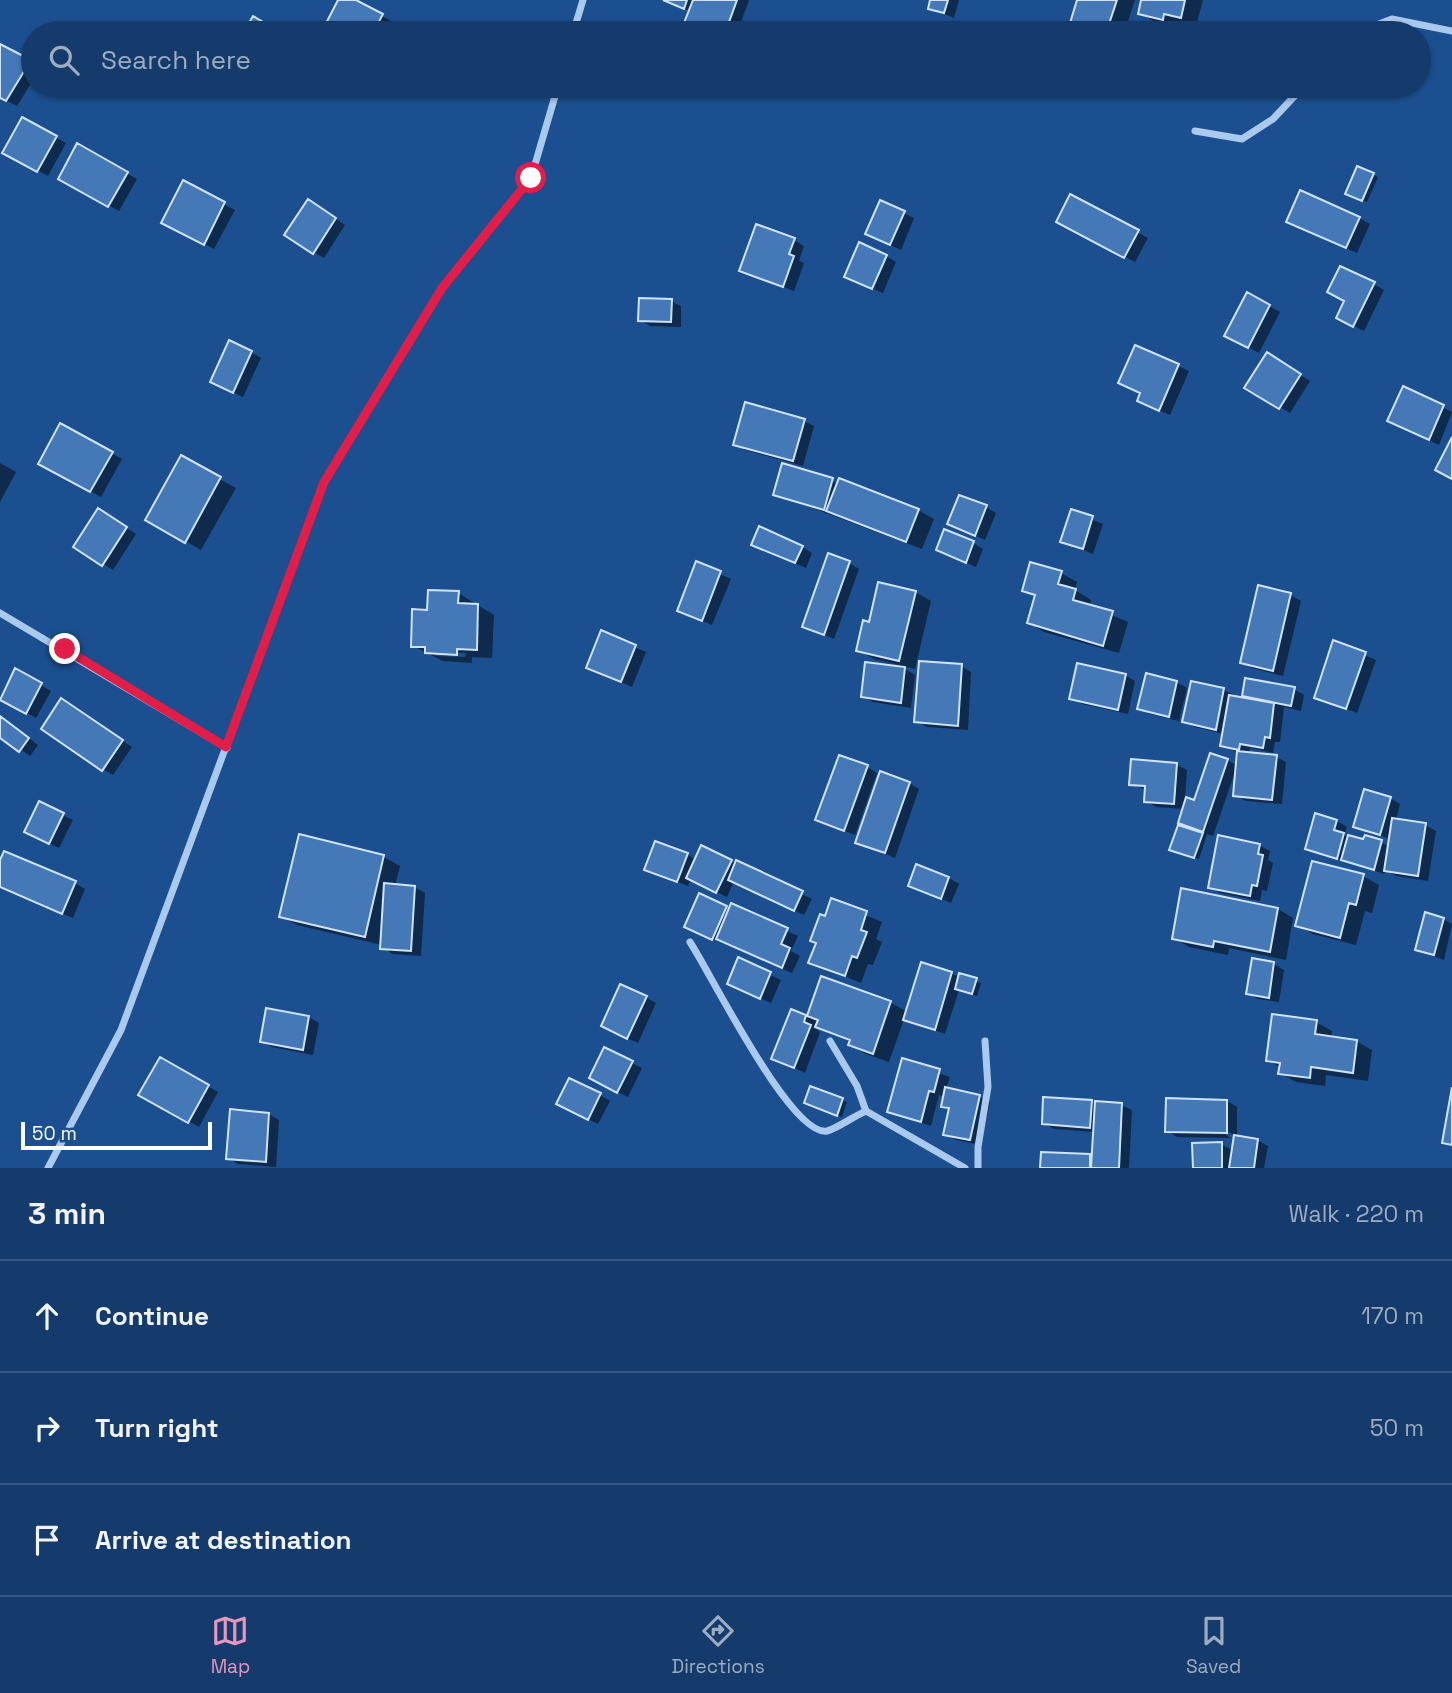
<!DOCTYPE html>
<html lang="en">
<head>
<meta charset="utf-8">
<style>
  body { margin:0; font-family:"Space Grotesk",sans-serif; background:#214673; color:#f1f3f6 }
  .scale { position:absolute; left:21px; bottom:18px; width:191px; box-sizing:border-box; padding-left:7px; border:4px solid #fff; border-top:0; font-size:19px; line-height:24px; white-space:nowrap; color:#fff; -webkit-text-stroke:5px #1b4f8f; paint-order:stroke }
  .stop { position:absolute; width:21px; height:21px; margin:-16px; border:5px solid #e11d48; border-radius:50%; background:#fff }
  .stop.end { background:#e11d48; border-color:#fff; box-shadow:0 2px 7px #0008 }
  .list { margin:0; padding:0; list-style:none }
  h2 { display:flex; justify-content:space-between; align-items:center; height:91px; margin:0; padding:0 28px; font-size:30px }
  h2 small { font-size:23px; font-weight:400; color:#9dadc1 }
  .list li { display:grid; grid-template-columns:46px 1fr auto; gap:21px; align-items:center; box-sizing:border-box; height:112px; padding:0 28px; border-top:2px solid #33557e }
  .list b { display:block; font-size:26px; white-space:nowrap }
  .list em { font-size:23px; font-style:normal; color:#9dadc1 }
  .icon { flex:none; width:38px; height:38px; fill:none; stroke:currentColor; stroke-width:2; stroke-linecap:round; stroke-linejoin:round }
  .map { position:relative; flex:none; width:1452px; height:1168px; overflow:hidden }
  .search { position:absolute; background:#143b6b; box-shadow:0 2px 5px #0004; left:21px; right:21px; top:21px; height:77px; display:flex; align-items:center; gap:18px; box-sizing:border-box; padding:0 24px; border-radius:38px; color:#9dadc1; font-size:26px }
  .sheet { height:427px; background:#143b6b }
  nav { display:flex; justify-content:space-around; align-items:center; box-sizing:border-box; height:98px; border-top:2px solid #33557e; background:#143b6b; font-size:19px; color:#9dadc1 }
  nav a { display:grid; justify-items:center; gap:4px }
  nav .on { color:#e797bd }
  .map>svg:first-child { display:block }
</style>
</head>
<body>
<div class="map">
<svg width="1452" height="1168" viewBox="0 0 1452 1168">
  <rect width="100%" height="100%" fill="#1b4f8f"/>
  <!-- shadow -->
  <path fill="#0007" fill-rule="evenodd" d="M340,0H352L393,22L387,33H323Z
    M664,0H749L737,33H684L690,11Z
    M932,0H959L954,18L930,8Z
    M1079,0H1135L1124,33H1068Z
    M1143,0H1203L1196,26L1180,21L1179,28L1155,22L1140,13Z
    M0,46L33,64V80L17,106L0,97Z
    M290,86H315L309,97Z
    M23,119L66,143L48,176L5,152Z
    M77,146L137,179L119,211L60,178Z
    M1358,168L1378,177L1367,202L1352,196Z
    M184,183L235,210L214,249L174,228Z
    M1071,196L1148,238L1135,262L1068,227Z
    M319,207L345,225L324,258L314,252Z
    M904,213L914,218L901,250L867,234Z
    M1359,218L1370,224L1357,253L1299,227Z
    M794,240L804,246L799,261L804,263L794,291L741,270Z
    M886,256L896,262L883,293L857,282Z
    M1374,284L1384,290L1364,331L1348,323L1346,301Z
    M1247,294L1280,312L1259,353L1237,341Z
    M671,301L681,306V327L650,326L640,320Z
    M1136,347L1189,371L1170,415L1149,406L1142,393Z
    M251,352L261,358L243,397L222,387Z
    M1267,354L1310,381L1290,413L1247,387Z
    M1403,388L1452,412L1439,445L1399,426Z
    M804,421L814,426L803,466L745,450L735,444Z
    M61,425L122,459L101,497L41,463Z
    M181,458L236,488L201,550L147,519Z
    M0,463L16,472L0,502Z
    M783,465L918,510L934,519L922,549L775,494Z
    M986,507L996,513L985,540L949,524Z
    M1072,511L1103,524L1093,554L1062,541Z
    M108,516L136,534L113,570L75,546Z
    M973,543L983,549L976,567L938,550Z
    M802,547L812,553L806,568L764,550Z
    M849,563L859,569L834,639L804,626Z
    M697,564L731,579L712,625L679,611Z
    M1061,573L1077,582L1075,590L1091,600L1090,606L1128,622L1119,653L1044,632L1029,623L1036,597L1024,590Z
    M915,592L931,601L915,669L874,659L858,650L871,624Z
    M458,593L494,615L492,658L472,657V663L443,661L413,646L428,612ZM432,652L466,653L465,657L436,656Z
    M1290,595L1301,601L1283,676L1252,668L1242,662Z
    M602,633L646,652L632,687L588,667Z
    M1335,643L1376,660L1357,713L1316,697Z
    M867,664L905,669L915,675L911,708L873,702L863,696Z
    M961,666L971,672L968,730L927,727L916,721Z
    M15,670L51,691L36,718L0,698Z
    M1125,675L1135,681L1128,714L1082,704L1071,698Z
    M1247,680L1294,689L1304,695L1301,711L1284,707L1280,742H1275L1273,753L1250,748L1249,754L1276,757L1286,762L1282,804L1246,801L1235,795L1236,769L1213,836L1207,834L1199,859L1176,852L1192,829L1180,822L1184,809L1156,807L1146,801L1147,790L1131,784L1177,765L1187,770L1185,799L1196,802L1227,760L1238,766L1239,753L1222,746L1224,734L1195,727L1184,722L1192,683L1224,690L1243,699Z
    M1176,682L1187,688L1179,721L1150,714L1139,708Z
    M72,707L132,747L113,775L103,769Z
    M0,717L38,745L30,756L0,735Z
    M867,767L877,773L855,835L817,819Z
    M909,783L919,789L895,858L858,842Z
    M1390,798L1400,804L1396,820L1425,825L1436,831L1428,881L1396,876L1386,870L1384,874L1307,848L1337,821L1347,827L1344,835L1349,838L1365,841L1366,837L1389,846L1390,839L1355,826Z
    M63,815L73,820L59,848L36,837Z
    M300,836L384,857L400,866L395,886L414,887L425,893L421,956L392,954L382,945L297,925L281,916Z
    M1259,845L1270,851L1268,860L1273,863L1267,891L1262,890L1260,901L1220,893L1210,887Z
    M687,854L696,860L731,861L812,899L804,915L734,881L727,897L691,879L688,886L646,869Z
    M0,864L75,883L85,889L73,918L0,887Z
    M1363,876L1379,885L1372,913L1365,911L1356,945L1313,934L1297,925Z
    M949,878L959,884L951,903L910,885Z
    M832,901L882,922L876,939L882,942L873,965L868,964L861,983L810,962Z
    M732,905L798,936L791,951L800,956L792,973L686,927L726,908L730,910Z
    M1278,909L1293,918L1286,960L1229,948L1228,955L1189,947L1174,938Z
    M1443,919L1452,924L1444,960L1417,949Z
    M739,960L781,980L771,1003L739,989Z
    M1253,960L1274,964L1284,970L1279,1002L1258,999L1248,993Z
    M922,965L981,983L977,996L959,990L945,1034L904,1019L889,1062L866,1054L850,1045L851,1042L815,1025L814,1028L820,1032L805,1073L774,1058L806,1017L808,1018L822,978L891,1003L908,1012Z
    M646,997L656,1003L638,1043L613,1032Z
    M309,1017L319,1023L313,1055L272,1047L262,1041Z
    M1316,1022L1332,1031L1331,1038L1356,1041L1372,1050L1368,1081L1326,1075L1325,1086L1296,1082L1280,1073L1281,1068L1268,1060Z
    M160,1059L218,1092L199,1127L141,1094Z
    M903,1061L950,1077L946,1089L979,1096L990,1102L981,1145L956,1140L945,1134L950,1110L943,1106L945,1097L939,1095L931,1126L889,1112Z
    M632,1063L642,1068L628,1097L601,1084Z
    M811,1088L847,1102L842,1117L810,1105Z
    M600,1095L610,1101L598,1124L569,1110Z
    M1227,1101L1237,1107V1137L1257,1140L1268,1146L1264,1168H1195L1221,1144L1234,1151L1236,1136L1220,1127L1218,1130L1231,1138L1177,1137L1167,1131Z
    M1092,1102L1097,1105H1121L1132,1110L1129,1168H1042L1090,1156L1094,1158L1095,1132L1054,1129L1043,1123Z
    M269,1114L279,1120L276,1167L238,1164L228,1158Z"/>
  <!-- building -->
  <path fill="#4478b7" stroke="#cfe3fa" stroke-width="2" d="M338,0H356L383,14L373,33H321Z
    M663,0H687L684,9Z
    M693,0H737L725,33H680Z
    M930,0H948L944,13L928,9Z
    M1077,0H1117L1106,33H1067Z
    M1141,0H1185L1181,18L1164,14L1163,20L1138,14Z
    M253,16L282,33H243Z
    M0,44L31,60L6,101L0,98Z
    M22,117L57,136L37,172L2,153Z
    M77,143L128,172L108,207L58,179Z
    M1357,166L1374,173L1362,201L1345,194Z
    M183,180L225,202L204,245L161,223Z
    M1300,190L1360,217L1346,248L1286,222Z
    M1070,194L1139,230L1124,258L1056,222Z
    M308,199L336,218L313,254L284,235Z
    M880,200L905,211L890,245L865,234Z
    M756,224L795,238L789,254L794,256L783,287L739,271Z
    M859,242L887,255L872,289L844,277Z
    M1340,266L1375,282L1353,327L1336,318L1344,301L1327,292Z
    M1247,292L1270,305L1248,348L1224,336Z
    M639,298L672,299L671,322L638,321Z
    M229,340L252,351L233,393L210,382Z
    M1135,345L1179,364L1159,411L1137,401L1140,393L1118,383Z
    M1267,352L1301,374L1279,409L1244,388Z
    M1403,386L1444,405L1429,440L1387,421Z
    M745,402L805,419L793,461L733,445Z
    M60,423L113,452L90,492L38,464Z
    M1452,437V479L1435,470Z
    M181,455L221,477L185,543L145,520Z
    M782,463L833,478L824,510L773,495Z
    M839,478L919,509L906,542L826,511Z
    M959,495L987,505L975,536L947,524Z
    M98,508L127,527L102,566L73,547Z
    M1071,509L1093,516L1083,549L1060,542Z
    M759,526L803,546L795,563L751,545Z
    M944,529L974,541L966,563L936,550Z
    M828,553L850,561L824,635L802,627Z
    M696,561L721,571L702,621L677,611Z
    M1030,562L1062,571L1058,584L1076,589L1073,600L1113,611L1103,646L1027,623L1035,595L1022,591Z
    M878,582L916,591L899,661L856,651L863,620L869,622Z
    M1258,585L1291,593L1273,671L1240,663Z
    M428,590L459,591L458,603L478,604L477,650L457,649V655L425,653V647H411L412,609L427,610Z
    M601,630L636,645L621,682L586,668Z
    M1333,640L1366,652L1346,709L1314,698Z
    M919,661L962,664L958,726L914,722Z
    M865,662L905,667L901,703L861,697Z
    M1077,663L1126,674L1118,710L1069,699Z
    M15,668L42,683L26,714L0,700Z
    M1146,673L1177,681L1169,717L1137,709Z
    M1245,678L1295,687L1291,706L1242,696Z
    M1191,681L1224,688L1216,730L1182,722Z
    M1229,695L1274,703L1270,738L1265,737L1263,748L1240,744L1239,750L1220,746Z
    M61,698L123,740L102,771L41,729Z
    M0,716L29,738L19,752L0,738Z
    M1237,751L1277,755L1272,800L1233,796Z
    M1210,753L1228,759L1203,832L1178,823L1186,797L1194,800Z
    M839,755L868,765L844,831L815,820Z
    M1131,759L1177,763L1174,804L1144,802L1145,786L1129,785Z
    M880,771L910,782L885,853L855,843Z
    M1364,789L1391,797L1380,835L1353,827Z
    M39,801L64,813L49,844L24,832Z
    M1315,813L1337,820L1334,830L1344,833L1337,859L1305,849Z
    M1392,818L1426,823L1418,876L1384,871Z
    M1178,825L1203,833L1194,858L1169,850Z
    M299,834L384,855L365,937L279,917Z
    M1218,835L1260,844L1258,854L1263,855L1257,886L1252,885L1250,896L1208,888Z
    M1348,835L1363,839L1365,835L1382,840L1374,870L1341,860Z
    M655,841L688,853L677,882L644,870Z
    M701,845L732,860L716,893L686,878Z
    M4,851L76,881L62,914L0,887V860Z
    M736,860L803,891L794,911L728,880Z
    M1312,861L1364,874L1356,905L1349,903L1340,938L1295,926Z
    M916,864L949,877L941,899L908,886Z
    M384,883L415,886L411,951L380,949Z
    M1181,888L1278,908L1270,952L1214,941L1213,947L1172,939Z
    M699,893L727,906L712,940L684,927Z
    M831,898L867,911L861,930L867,932L857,958L852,956L845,976L808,963L816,943L810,941L820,914L825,916Z
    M731,903L788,928L781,944L790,948L782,968L716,939Z
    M1425,912L1444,918L1434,955L1415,950Z
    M738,957L771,972L760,999L727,984Z
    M1252,958L1274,962L1269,998L1246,994Z
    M921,962L952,972L935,1030L903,1020Z
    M959,973L977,978L972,994L955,989Z
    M821,976L891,1001L873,1054L848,1045L850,1040L815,1027L818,1020L807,1016Z
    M620,984L647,996L627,1039L601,1026Z
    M266,1008L309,1016L303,1050L260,1042Z
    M791,1009L806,1015L804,1022L811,1025L794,1068L771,1059Z
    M1272,1014L1317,1020L1315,1034L1357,1040L1353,1073L1311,1067L1310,1078L1278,1074L1280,1063L1266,1061Z
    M604,1047L633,1061L617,1093L589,1078Z
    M160,1057L209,1085L188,1123L138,1095Z
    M902,1058L940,1069L934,1092L929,1091L921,1122L887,1112Z
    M569,1078L601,1093L588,1120L556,1104Z
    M810,1086L843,1098L837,1116L804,1103Z
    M945,1087L980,1095L970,1140L943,1135L949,1108L941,1107Z
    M1452,1087V1145L1442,1143Z
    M1043,1097L1092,1100L1090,1128L1042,1124Z
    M1166,1098L1227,1100V1133L1165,1132Z
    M1095,1101L1122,1103L1119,1168H1091Z
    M230,1109L269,1113L266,1162L226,1159Z
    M1234,1135L1258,1139L1254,1168H1229Z
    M1222,1142V1168H1193L1192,1143Z
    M1041,1152L1090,1154V1168H1040Z"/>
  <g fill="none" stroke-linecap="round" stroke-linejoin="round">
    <!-- street -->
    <path stroke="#a9c9ee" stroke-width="7" d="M573,33L583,0
      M1355,33L1392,19L1452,31
      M1195,131L1242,139L1273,119L1304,86
      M0,613L227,748
      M690,942C711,974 791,1137 827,1131C836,1129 856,1115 866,1111
      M830,1041L857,1086L866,1111L965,1168
      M48,1168L121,1030L324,482L442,288L531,178L558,86
      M978,1168V1147L988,1087L985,1041"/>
  </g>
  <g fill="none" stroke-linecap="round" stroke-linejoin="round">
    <!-- route -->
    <path stroke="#e11d48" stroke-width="9" d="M65,649L226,747L324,482L442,288L531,178"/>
  </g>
</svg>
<div class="scale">50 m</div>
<div class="stop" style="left:531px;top:178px"></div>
<div class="stop end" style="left:65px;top:649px"></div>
<div class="search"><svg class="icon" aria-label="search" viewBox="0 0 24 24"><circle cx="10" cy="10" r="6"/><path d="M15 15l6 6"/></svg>Search here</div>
</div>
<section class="sheet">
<h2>3 min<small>Walk · 220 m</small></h2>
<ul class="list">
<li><svg class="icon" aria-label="ahead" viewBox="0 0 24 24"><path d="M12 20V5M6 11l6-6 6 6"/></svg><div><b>Continue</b></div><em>170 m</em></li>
<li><svg class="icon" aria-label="right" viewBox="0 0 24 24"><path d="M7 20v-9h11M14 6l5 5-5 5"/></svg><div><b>Turn right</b></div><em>50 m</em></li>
<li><svg class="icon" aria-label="arrive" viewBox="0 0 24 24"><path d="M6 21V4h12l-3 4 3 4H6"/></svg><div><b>Arrive at destination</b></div></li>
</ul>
</section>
<nav>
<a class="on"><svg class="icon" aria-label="map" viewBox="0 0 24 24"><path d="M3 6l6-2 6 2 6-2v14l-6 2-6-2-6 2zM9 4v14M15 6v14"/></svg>Map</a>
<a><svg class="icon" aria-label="directions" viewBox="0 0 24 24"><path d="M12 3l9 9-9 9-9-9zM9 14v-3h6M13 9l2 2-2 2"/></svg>Directions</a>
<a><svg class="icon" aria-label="saved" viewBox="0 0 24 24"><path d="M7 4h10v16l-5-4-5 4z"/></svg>Saved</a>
</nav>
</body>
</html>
